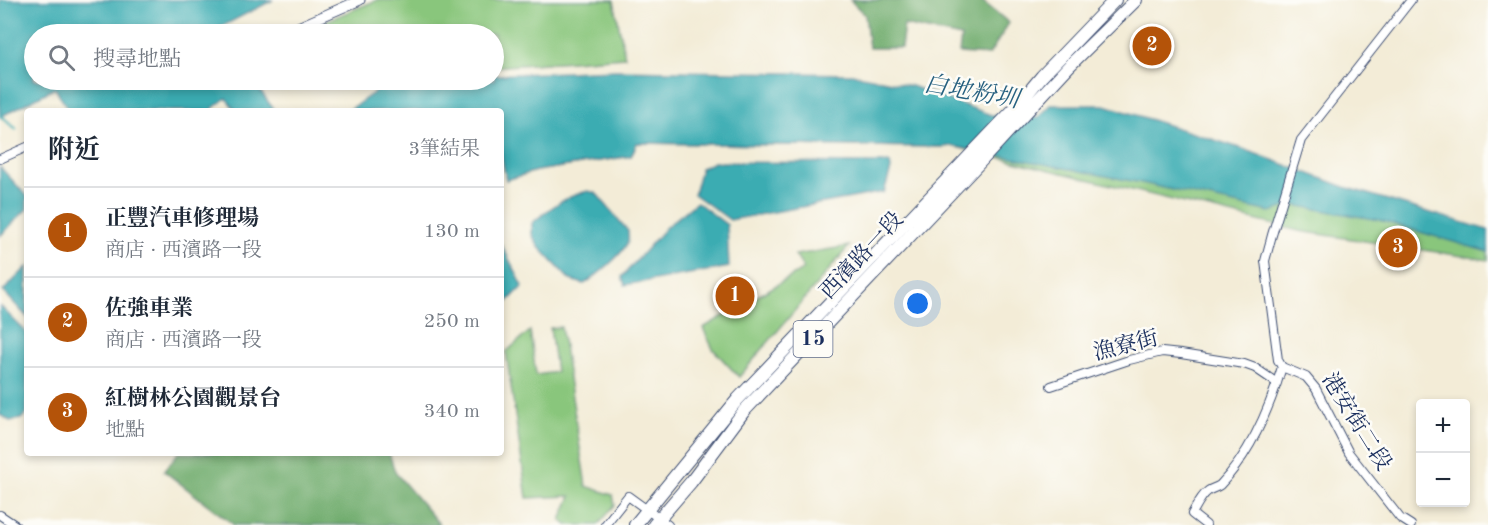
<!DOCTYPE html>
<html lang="zh-TW">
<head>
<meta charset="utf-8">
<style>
  body { margin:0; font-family:"Old Standard TT","Noto Serif TC",serif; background:#f6f6f7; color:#1f2937 }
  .controls { position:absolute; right:18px; bottom:18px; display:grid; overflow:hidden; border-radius:6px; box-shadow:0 3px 9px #0003 }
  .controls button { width:54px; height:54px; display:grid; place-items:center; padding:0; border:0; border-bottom:2px solid #e0e1e3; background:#fff; color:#1f2937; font:30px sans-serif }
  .you { position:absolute; left:918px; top:304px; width:21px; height:21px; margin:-15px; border:4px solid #fff; border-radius:50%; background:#1a73e8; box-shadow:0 0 0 9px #1a73e833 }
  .badge { display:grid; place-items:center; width:39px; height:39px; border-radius:50%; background:#b45309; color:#fff; font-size:20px; font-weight:700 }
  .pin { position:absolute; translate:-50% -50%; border:3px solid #fff; box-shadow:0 2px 6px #0006 }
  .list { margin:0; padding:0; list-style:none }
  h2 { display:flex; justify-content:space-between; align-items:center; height:78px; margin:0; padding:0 24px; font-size:26px }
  h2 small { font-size:20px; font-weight:400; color:#747a83 }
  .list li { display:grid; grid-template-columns:39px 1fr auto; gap:18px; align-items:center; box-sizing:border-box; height:90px; padding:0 24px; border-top:2px solid #e0e1e3 }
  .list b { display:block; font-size:22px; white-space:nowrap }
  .list p { margin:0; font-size:20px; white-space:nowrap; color:#747a83 }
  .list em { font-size:20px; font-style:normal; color:#747a83 }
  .icon { flex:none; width:33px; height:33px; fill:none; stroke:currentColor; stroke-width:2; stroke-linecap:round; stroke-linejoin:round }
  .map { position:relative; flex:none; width:1488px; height:525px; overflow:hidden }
  .search { position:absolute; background:#fff; box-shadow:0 3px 9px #0003; left:24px; top:24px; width:480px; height:66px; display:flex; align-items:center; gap:15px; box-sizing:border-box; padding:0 21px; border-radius:33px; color:#747a83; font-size:22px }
  .panel { position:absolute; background:#fff; box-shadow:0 3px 9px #0003; left:24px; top:108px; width:480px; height:348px; border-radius:6px }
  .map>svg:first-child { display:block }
</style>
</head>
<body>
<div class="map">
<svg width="1488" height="525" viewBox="0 0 1488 525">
  <rect width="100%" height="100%" fill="#fdfcf7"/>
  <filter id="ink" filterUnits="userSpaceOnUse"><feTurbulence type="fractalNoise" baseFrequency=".0167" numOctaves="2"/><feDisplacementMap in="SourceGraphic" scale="12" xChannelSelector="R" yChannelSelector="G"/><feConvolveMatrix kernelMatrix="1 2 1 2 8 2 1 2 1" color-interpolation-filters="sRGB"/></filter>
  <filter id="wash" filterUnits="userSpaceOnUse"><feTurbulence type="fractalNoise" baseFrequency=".008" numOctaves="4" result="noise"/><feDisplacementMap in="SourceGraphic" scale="24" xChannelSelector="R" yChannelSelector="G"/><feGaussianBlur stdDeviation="1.35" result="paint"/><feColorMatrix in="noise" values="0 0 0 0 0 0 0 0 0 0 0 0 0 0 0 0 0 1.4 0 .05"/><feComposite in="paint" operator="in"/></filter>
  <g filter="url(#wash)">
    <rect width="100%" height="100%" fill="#f3ecd7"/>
    <!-- green -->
    <path fill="#89c67c" stroke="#527a6d" stroke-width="1.5" d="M377,0H614L625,57L494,67V34H294Z
      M267,80H362L272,88Z
      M1084,129L1488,248V260L1299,231L952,146L941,147L637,143L631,156L536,171L506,180L501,153V145Z
      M849,246L739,377L713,349L703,328L804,269L795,255Z
      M561,327L586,486L613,495L615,505L598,525H567L561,520L571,496L527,498L506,352L530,331L536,375L556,372L550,328Z"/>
    <!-- forest -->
    <path fill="#6eab6c" stroke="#446d65" stroke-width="1.5" d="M850,0H981L1009,23L989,55L959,53L961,37L904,25L901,48H869L865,15Z
      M178,453H389L395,472L440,525H234L164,471Z"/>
    <!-- water -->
    <path fill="#3aacb2" stroke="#2a6e88" stroke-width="1.5" d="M0,0H273L209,33L210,34H34V80H252L275,111H236L226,98L212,109L213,111H69L55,88L0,117Z
      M615,70L852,74L911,86L994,116L1006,112L1037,118L1051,105H1105L1243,149L1345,187L1488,230V252L1379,220L1293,205L1270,212L1142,183L952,146L941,147L637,143L631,156L536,171L506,180L501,153V111H348L390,81L494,80V75Z
      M714,162L890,163L891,169L884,192L730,220L694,194L701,168Z
      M0,167L27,196V209L0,236Z
      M588,191L596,193L628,231C628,234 629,238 628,241C625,253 595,277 584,284L570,280L538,246L532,234V223C551,208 563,197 588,191Z
      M697,202L727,225L729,267L625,285L622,277L666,227Z
      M501,244L523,286L501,308Z
      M27,267V317L3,291Z
      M0,306L27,333V413L21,419L10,421L0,415Z"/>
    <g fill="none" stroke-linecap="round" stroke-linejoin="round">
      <!-- stream -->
      <path stroke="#3aacb2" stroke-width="3" d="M1,116L16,129"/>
    </g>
  </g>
  <g filter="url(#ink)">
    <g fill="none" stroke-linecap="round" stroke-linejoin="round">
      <!-- minor casing -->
      <g stroke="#3b4b70" stroke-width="10">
        <path id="minor" d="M0,159L27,147
          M1051,386L1129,360L1162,352L1181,354L1244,364L1255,368L1277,383
          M0,515L15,525
          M605,525L628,496L668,525
          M1206,525L1192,514C1196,507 1201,496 1208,491C1212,488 1216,488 1220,485C1250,454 1270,407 1282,367
          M1411,525L1400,518L1349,453L1316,389L1306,377L1282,367L1278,360L1265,261L1272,235L1301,140L1411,0"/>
      </g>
      <!-- tertiary casing -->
      <g stroke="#3b4b70" stroke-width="11">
        <path id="tertiary" d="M282,34L360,0"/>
      </g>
      <!-- primary casing -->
      <g stroke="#3b4b70" stroke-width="14">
        <path id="primary" d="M635,525L738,399L1017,106L1042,76L1115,0
          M654,525L691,482L744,411L981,161L1069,66L1136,0"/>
      </g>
      <!-- minor -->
      <use href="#minor" stroke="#fff" stroke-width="8"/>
      <!-- tertiary -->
      <use href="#tertiary" stroke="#fff" stroke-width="9"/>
      <!-- primary -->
      <use href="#primary" stroke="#fff" stroke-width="12"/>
    </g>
  </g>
  <g text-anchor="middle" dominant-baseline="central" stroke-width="5" stroke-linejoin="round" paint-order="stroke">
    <!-- shield labels -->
    <rect fill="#fdfcf7" stroke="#5f6c8c" stroke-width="1.5" x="793.5" y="321" width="39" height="36" rx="4.5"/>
    <g font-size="21" font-weight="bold" fill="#1b2f5e">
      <text x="813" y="339">15</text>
    </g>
    <!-- street labels -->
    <g font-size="22" fill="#1b2f5e" stroke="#fdfcf7">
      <text transform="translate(862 256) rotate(-47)">西濱路一段</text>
      <text transform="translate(1126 346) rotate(-14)">漁寮街</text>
      <text transform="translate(1356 422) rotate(58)">港安街二段</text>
    </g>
    <!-- water labels -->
    <g font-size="24" font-style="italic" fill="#276180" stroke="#fdfcf7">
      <text transform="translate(971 93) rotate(10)">白地粉圳</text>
    </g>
  </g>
</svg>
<div class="controls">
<button>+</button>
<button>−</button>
</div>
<div class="you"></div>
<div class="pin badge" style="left:735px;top:296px">1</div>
<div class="pin badge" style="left:1152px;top:46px">2</div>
<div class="pin badge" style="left:1398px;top:248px">3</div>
<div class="search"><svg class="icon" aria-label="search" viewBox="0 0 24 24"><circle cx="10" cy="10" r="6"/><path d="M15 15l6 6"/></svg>搜尋地點</div>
<section class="panel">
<h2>附近<small>3筆結果</small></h2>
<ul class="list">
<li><span class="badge">1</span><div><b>正豐汽車修理場</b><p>商店 · 西濱路一段</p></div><em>130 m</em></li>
<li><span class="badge">2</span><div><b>佐強車業</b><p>商店 · 西濱路一段</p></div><em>250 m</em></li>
<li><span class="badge">3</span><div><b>紅樹林公園觀景台</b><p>地點</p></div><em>340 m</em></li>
</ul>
</section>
</div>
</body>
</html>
